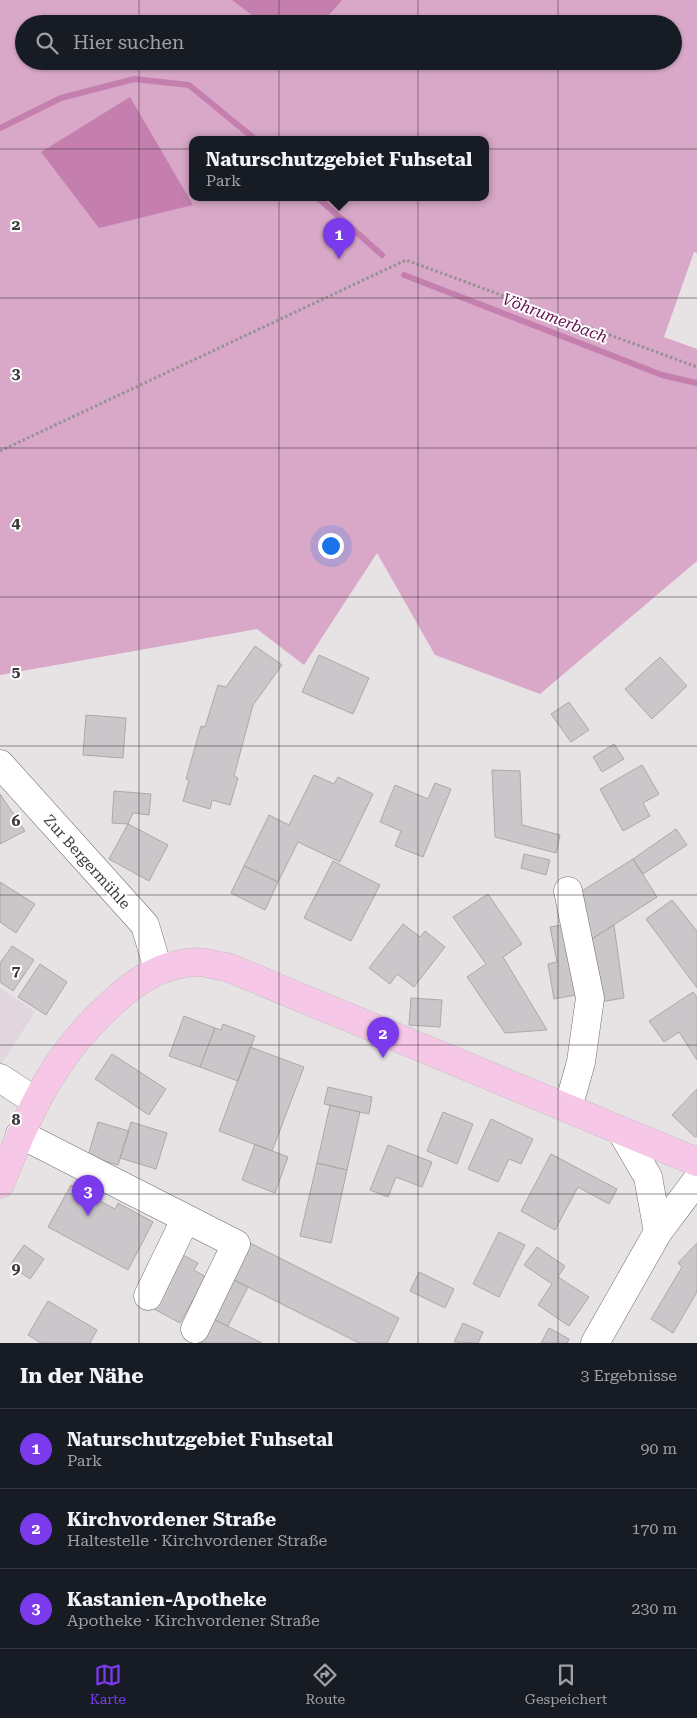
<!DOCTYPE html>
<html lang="de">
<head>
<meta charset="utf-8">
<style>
  body { margin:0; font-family:"Roboto Serif",serif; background:#242831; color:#f1f3f6 }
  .you { position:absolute; left:330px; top:545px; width:18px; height:18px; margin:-12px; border:4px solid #fff; border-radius:50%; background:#1a73e8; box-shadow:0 0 0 8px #1a73e833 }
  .badge { display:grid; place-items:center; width:32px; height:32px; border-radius:50%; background:#7c3aed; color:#fff; font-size:16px; font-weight:700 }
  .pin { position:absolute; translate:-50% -41px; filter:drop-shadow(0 1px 2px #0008) }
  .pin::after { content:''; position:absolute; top:26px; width:18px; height:15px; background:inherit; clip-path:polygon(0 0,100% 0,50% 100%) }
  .popup { position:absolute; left:189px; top:136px; width:300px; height:65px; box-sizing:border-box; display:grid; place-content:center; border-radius:10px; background:#171b24; filter:drop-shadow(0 1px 4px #0005); font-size:16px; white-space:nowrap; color:#9ea1a6 }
  .popup b { font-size:19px; color:#f1f3f6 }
  .popup::after { content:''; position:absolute; left:50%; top:100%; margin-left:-10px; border:10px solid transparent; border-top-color:#171b24 }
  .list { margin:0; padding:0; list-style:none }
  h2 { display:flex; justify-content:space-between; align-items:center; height:65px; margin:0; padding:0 20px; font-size:21px }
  h2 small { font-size:16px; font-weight:400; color:#9ea1a6 }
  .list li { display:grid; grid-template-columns:32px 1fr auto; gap:15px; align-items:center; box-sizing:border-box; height:80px; padding:0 20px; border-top:1px solid #363941 }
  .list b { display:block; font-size:19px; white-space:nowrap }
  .list p { margin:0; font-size:16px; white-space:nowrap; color:#9ea1a6 }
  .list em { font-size:16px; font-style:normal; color:#9ea1a6 }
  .icon { flex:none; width:28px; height:28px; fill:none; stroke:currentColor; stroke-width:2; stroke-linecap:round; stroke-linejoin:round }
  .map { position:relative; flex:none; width:697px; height:1343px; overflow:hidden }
  .search { position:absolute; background:#171b24; box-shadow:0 1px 4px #0004; left:15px; right:15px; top:15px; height:55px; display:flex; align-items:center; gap:12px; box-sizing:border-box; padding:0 18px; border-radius:28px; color:#9ea1a6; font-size:19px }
  .sheet { height:305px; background:#171b24 }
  nav { display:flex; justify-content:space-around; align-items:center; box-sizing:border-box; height:70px; border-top:1px solid #363941; background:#171b24; font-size:14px; color:#9ea1a6 }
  nav a { display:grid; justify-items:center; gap:2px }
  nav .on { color:#7c3aed }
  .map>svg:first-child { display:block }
</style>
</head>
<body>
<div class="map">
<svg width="697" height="1343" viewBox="0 0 697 1343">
  <rect width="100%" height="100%" fill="#e7e3e5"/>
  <!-- built -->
  <path fill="#e1d6dd" d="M0,988L35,1012L0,1066Z"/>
  <!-- green -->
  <path fill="#d9a8c8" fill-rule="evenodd" d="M0,0H697V253L694,252L664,337L697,349V561L540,694L435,655L377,553L304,665L257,629L0,675ZM24,24H673V61H24ZM193,140H485V198H193Z"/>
  <!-- water -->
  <path fill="#c57fae" d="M232,0H342L321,24H264Z
    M130,97L193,205L99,228L41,152Z"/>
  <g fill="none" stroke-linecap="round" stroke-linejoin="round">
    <!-- stream -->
    <path stroke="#c57fae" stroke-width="6" d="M0,128L61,98L134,79L189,85L256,140
      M318,198L382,255
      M404,275L662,375L697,383"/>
  </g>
  <!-- building -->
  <path fill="#cac6c9" stroke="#aca8aa" d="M255,646L282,665L253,705L234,776L238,778L230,805L212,800L210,809L183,801L189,780L186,779L201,726L205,727L218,685L226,687Z
    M319,655L369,678L353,714L302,692Z
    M660,657L687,686L652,719L625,689Z
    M569,702L589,730L571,742L551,714Z
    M86,715L126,718L123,758L83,755Z
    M614,744L624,759L602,772L593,757Z
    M642,765L659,794L643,803L650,816L623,831L600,789Z
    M492,770L520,771L522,825L560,835L556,853L495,837Z
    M314,775L334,784L338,777L373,794L340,862L298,842L278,882L244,866L269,815L289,825Z
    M435,783L451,789L423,857L395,846L401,831L380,822L395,785L428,799Z
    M114,791L151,794L149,815L133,813L128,824L112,823Z
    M0,794L25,831L0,844Z
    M128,824L168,845L149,881L109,859Z
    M676,829L687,845L643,874L633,859Z
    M524,854L550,860L546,875L521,868Z
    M633,859L657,897L587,942L574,896Z
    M333,861L380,885L351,941L304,918Z
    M244,866L278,882L265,910L231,893Z
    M0,882L35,904L16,933L0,922Z
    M488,894L522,944L503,957L547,1030L505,1033L467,977L486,964L453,917Z
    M672,900L697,931V988L646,919Z
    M403,924L420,937L425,931L445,947L414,987L397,974L390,984L369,968Z
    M568,924L581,994L554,999L548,964L557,962L550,927Z
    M614,925L624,998L600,1002L587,942Z
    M12,946L34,960L13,991L0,982V963Z
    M40,964L67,982L46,1015L18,997Z
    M693,992L697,997V1060L679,1032L664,1042L649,1021Z
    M411,998L442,1000L440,1027L409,1025Z
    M184,1016L215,1028L200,1067L169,1056Z
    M223,1024L255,1036L238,1081L200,1067L215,1028L221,1030Z
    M250,1047L304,1067L272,1151L219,1131Z
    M112,1054L166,1089L149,1115L95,1079Z
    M328,1087L372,1097L369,1114L324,1104Z
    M697,1089V1136L695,1137L672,1115Z
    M330,1105L360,1112L347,1170L317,1163Z
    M443,1112L473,1124L457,1164L427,1151Z
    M491,1119L533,1139L521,1164L509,1159L498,1182L468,1169Z
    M98,1122L129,1131L118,1165L88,1156Z
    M131,1122L167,1133L156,1169L120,1158Z
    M255,1144L288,1157L275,1193L242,1180Z
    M388,1145L432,1162L422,1187L396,1177L388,1197L370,1190Z
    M551,1154L617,1189L609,1204L578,1187L555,1230L521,1211Z
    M317,1163L347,1170L331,1243L300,1236Z
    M71,1185L115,1209L118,1203L153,1222L128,1270L48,1227Z
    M499,1232L525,1245L499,1297L473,1284Z
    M250,1243L399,1318L387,1343H359L232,1279Z
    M697,1243V1292L673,1333L651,1319L682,1267L678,1263Z
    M24,1245L44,1259L30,1279L10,1265Z
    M537,1247L565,1266L558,1277L589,1297L569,1326L538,1305L552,1284L524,1265Z
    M183,1255L198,1263L194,1270L206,1277L180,1323L154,1309Z
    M419,1272L454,1289L445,1308L410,1291Z
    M232,1279L248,1287L228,1326L213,1319Z
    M48,1301L97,1330L90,1343H41L28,1335Z
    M213,1319L262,1343H201Z
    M463,1323L483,1332L478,1343L454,1342Z
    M549,1328L569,1339L567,1343H541Z"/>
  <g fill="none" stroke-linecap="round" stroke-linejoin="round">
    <!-- minor casing -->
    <g stroke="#706d6f" stroke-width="29">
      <path id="minor" d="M0,764L145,925L158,969
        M568,891L590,998L581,1062L568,1108
        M0,1078L35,1101
        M621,1131L648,1177L658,1232
        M20,1134L236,1244L195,1329
        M148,1296L185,1220
        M595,1343L658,1232L697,1180"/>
    </g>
    <!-- major casing -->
    <g stroke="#c0c0c0" stroke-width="29">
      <path id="major" d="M0,1184C30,1110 52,1057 113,1002C137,980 163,963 197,962C206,962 217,966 227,967L697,1162"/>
    </g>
    <!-- path -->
    <path stroke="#959293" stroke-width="3" stroke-dasharray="2.5 2.5" stroke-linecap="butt" d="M0,451L406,260L697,367"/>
    <!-- minor -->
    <use href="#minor" stroke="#fff" stroke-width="28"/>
    <!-- major -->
    <use href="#major" stroke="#f7c7e7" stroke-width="28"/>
  </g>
  <!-- grid -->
  <path fill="none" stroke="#3b393a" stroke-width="1" stroke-opacity="0.55" d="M139,0V24M279,0V24M418,0V24M558,0V24M139,61V1343M279,61V1343M418,61V1343M558,61V1343M0,149H697M0,298H697M0,448H697M0,597H697M0,746H697M0,895H697M0,1045H697M0,1194H697"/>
  <g text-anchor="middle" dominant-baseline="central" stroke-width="4" stroke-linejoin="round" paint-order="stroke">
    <!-- street labels -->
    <g font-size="15" fill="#3b393a" stroke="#fff">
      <text transform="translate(87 862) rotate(48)">Zur Bergermühle</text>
    </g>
    <!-- water labels -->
    <g font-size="16" font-style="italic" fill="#661252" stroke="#fff">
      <text transform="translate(555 318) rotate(21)">Vöhrumerbach</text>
    </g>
  </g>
  <g font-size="16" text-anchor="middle" font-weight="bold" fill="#3b393a" stroke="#fff" stroke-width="4" stroke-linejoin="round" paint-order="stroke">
    <text x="16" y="230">2</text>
    <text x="16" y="379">3</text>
    <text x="16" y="528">4</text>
    <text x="16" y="677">5</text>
    <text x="16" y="826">6</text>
    <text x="16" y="976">7</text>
    <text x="16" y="1125">8</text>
    <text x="16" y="1274">9</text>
  </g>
</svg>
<div class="you"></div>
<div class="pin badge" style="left:339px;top:259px">1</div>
<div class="popup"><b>Naturschutzgebiet Fuhsetal</b>Park</div>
<div class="pin badge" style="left:383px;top:1058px">2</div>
<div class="pin badge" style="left:88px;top:1216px">3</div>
<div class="search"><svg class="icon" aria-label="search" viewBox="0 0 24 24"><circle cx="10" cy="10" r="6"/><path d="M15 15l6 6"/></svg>Hier suchen</div>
</div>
<section class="sheet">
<h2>In der Nähe<small>3 Ergebnisse</small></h2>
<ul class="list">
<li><span class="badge">1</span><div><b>Naturschutzgebiet Fuhsetal</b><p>Park</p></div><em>90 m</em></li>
<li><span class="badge">2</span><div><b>Kirchvordener Straße</b><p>Haltestelle · Kirchvordener Straße</p></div><em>170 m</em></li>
<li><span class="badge">3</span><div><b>Kastanien-Apotheke</b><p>Apotheke · Kirchvordener Straße</p></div><em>230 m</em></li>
</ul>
</section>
<nav>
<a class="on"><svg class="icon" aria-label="map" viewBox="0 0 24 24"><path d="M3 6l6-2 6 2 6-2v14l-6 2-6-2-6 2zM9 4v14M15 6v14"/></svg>Karte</a>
<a><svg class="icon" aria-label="directions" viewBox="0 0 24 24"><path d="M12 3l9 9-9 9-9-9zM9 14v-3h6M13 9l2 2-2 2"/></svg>Route</a>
<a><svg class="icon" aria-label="saved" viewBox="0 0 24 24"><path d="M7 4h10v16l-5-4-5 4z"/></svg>Gespeichert</a>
</nav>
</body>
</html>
